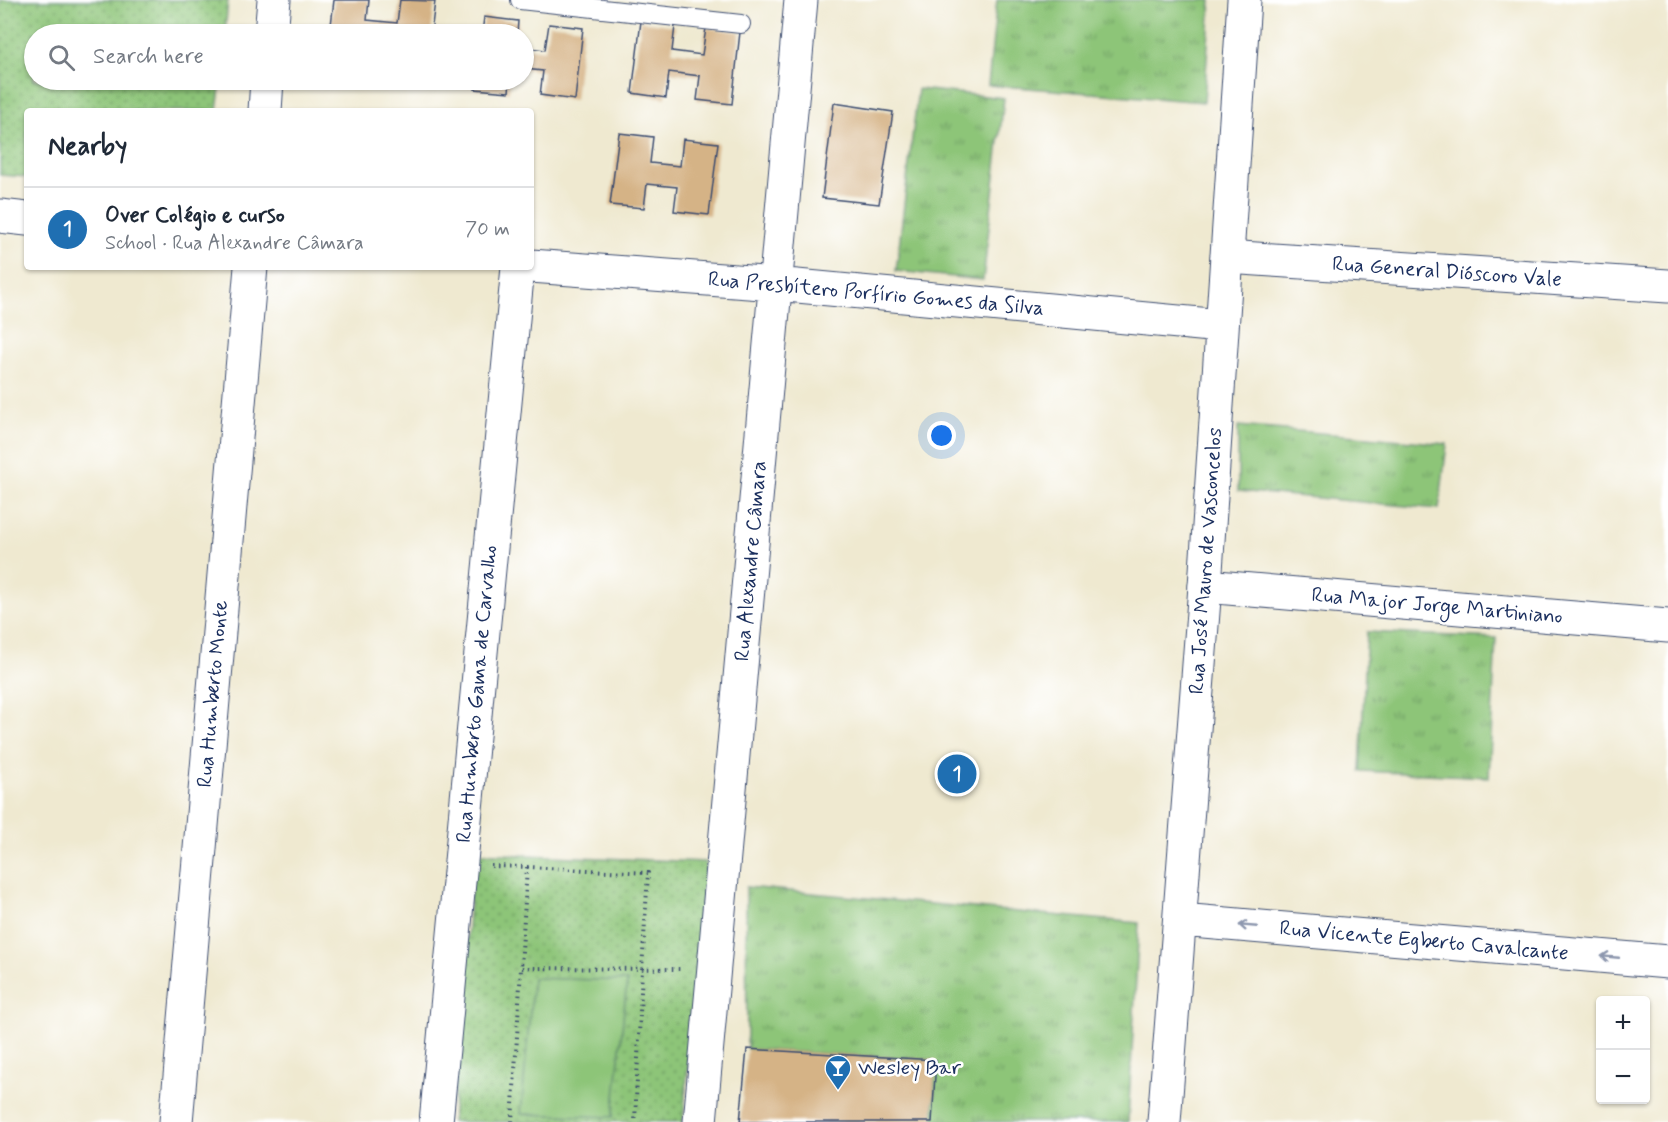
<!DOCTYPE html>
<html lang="en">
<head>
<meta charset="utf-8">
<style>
  body { margin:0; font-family:Mynerve,sans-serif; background:#f2f2f3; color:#1f2937 }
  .controls { position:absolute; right:18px; bottom:18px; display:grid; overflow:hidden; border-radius:6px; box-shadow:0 2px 4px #0004 }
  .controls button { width:54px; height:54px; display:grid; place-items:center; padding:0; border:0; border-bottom:2px solid #e0e1e3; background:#fff; color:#1f2937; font:30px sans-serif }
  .you { position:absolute; left:942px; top:436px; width:21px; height:21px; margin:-15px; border:4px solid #fff; border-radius:50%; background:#1a73e8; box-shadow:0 0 0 9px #1a73e833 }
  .badge { display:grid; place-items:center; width:39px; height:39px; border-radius:50%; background:#1f6fb2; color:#fff; font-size:20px; font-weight:700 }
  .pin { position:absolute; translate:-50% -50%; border:3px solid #fff; box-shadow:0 2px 6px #0006 }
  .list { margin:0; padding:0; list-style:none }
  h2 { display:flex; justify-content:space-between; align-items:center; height:78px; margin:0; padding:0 24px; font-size:26px }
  h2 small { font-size:20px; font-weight:400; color:#747a83 }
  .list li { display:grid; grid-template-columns:39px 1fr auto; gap:18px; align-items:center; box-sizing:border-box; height:84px; padding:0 24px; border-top:2px solid #e0e1e3 }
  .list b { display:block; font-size:22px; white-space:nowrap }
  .list p { margin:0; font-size:20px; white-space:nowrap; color:#747a83 }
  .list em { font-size:20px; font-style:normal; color:#747a83 }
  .icon { flex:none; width:33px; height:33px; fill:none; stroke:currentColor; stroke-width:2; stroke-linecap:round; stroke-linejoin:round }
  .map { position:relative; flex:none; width:1668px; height:1122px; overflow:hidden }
  .search { position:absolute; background:#fff; box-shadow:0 2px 4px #0004; left:24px; top:24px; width:510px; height:66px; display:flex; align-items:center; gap:15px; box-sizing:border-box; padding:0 21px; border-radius:33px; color:#747a83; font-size:22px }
  .panel { position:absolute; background:#fff; box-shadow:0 2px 4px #0004; left:24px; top:108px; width:510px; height:162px; border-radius:6px }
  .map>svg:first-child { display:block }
</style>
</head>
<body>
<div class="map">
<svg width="1668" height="1122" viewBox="0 0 1668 1122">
  <defs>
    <pattern id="grass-tufts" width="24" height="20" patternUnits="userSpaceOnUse" patternTransform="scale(1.5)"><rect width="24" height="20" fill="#8dc578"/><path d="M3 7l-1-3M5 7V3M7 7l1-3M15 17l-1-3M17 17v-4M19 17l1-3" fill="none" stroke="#72a066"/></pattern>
    <pattern id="park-dots" width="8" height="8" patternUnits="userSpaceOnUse" patternTransform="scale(1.5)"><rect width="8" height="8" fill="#8dc578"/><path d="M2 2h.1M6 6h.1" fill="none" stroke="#72a066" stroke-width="1.8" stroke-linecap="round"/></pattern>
  </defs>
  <rect width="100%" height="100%" fill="#fff"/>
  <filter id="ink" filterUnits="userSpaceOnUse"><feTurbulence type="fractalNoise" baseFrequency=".0167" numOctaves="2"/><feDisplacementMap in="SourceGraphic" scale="12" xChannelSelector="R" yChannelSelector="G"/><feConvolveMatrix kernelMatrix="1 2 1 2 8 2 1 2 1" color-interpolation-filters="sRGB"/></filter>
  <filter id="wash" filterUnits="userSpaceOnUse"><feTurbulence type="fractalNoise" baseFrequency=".008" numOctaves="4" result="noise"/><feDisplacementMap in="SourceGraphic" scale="24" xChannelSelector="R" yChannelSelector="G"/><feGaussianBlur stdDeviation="1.35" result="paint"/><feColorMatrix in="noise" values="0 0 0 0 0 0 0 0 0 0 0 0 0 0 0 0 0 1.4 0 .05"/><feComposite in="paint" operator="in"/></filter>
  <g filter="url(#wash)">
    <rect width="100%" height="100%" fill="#efe9d0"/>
    <!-- grass -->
    <path fill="url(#grass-tufts)" stroke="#547a6b" stroke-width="1.5" d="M997,0H1211L1204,102L988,85Z
      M918,89L1004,98L983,280L896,271Z
      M1238,426L1447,444L1439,509L1238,491Z
      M1367,632L1496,638L1489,777L1360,771Z
      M746,887L1139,923L1128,1122H934L935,1060L747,1049Z"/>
    <!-- park -->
    <path fill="url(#park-dots)" stroke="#547a6b" stroke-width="1.5" d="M0,0H228L225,34H34V80H221L217,111H27V177L0,175Z
      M474,853L706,862L683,1122H452Z"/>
    <!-- garden -->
    <path fill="#8dc578" stroke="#547a6b" stroke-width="1.5" d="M533,978L627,981L613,1117L521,1114Z"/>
    <g id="blocks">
      <!-- building -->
      <path fill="#d5b386" d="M334,0H369L367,20L397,23L400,0L435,1L431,34H330Z
        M484,17L518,21L517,34H482Z
        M641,21L675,26L672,51L702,55L706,28L740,32L732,104L697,100L700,76L669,72L666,98L632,93Z
        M549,24L583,28L575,100L540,95L543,71L524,69V47L545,50Z
        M476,80H510L509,92L475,89Z
        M834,103L893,112L879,204L822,198Z
        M619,133L653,137L650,163L680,166L683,139L718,143L709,215L674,211L677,187L647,184L644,208L610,205Z
        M747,1049L936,1060L932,1122H740Z"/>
    </g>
  </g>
  <g filter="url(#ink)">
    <use href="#blocks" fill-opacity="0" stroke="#3b4b6f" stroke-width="1.5"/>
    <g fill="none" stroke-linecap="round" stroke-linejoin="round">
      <!-- lane casing -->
      <g stroke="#3b4b6f" stroke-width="20">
        <path id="lane" d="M520,0L741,24"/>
      </g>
      <!-- street casing -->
      <g stroke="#3b4b6f" stroke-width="35">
        <path id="street" d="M271,34L274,0
          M265,111L267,80
          M0,216L27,219
          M1227,257L1668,286
          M531,266L776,284L1221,326
          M1205,586L1668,626
          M176,1122L251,267
          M436,1122L518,267
          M700,1122L801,0"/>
      </g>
      <!-- secondary casing -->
      <g stroke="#3b4b6f" stroke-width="35">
        <path id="secondary" d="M1181,920L1668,962
          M1164,1122L1205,586L1244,0"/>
      </g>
      <!-- path -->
      <path stroke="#3b4b6f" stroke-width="4" stroke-dasharray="1.5 4.5" stroke-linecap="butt" d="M491,866L527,867L521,968L682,969
        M527,867L648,873L642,970L635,1122
        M512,1122L521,968"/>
      <!-- lane -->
      <use href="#lane" stroke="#fff" stroke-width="18"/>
      <!-- street -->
      <use href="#street" stroke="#fff" stroke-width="33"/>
      <!-- secondary -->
      <use href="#secondary" stroke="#fff" stroke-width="33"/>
    </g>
    <!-- one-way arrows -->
    <defs><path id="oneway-shaft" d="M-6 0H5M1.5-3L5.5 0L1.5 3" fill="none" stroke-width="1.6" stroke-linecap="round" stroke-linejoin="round" transform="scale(1.5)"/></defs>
    <g stroke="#8d97ae">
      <use href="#oneway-shaft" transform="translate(1248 926) rotate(-175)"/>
      <use href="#oneway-shaft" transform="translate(1610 957) rotate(-175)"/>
    </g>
  </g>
  <!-- icons -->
  <defs>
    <g id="bar-pin" transform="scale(1.35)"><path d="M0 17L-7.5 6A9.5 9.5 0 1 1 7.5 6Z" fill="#1f6fb2" stroke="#fff"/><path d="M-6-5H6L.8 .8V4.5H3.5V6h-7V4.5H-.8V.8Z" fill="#fff"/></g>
  </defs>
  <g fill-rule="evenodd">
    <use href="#bar-pin" x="838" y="1068"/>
  </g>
  <g text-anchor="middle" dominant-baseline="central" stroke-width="5" stroke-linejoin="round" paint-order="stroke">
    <!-- street labels -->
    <g font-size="21" fill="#1b2f5e" stroke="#fff">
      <text transform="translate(1447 272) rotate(4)">Rua General Dióscoro Vale</text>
      <text transform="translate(876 294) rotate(5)">Rua Presbítero Porfírio Gomes da Silva</text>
      <text transform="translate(751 561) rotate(-85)">Rua Alexandre Câmara</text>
      <text transform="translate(1206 561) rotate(-86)">Rua José Mauro de Vasconcelos</text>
      <text transform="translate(1437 606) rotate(5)">Rua Major Jorge Martiniano</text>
      <text transform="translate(213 694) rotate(-85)">Rua Humberto Monte</text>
      <text transform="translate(477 694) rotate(-85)">Rua Humberto Gama de Carvalho</text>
      <text transform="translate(1424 941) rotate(5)">Rua Vicente Egberto Cavalcante</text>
    </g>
    <!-- poi labels -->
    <g font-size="21" fill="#1b2f5e" stroke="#fff" text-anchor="start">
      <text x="858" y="1068">Wesley Bar</text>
    </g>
  </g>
</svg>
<div class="controls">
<button>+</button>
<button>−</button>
</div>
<div class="you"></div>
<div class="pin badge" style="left:957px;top:774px">1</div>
<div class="search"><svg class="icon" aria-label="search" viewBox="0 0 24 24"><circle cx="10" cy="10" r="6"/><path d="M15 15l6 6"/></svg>Search here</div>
<section class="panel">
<h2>Nearby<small></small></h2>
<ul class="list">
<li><span class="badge">1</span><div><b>Over Colégio e curso</b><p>School · Rua Alexandre Câmara</p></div><em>70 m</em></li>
</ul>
</section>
</div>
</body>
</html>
